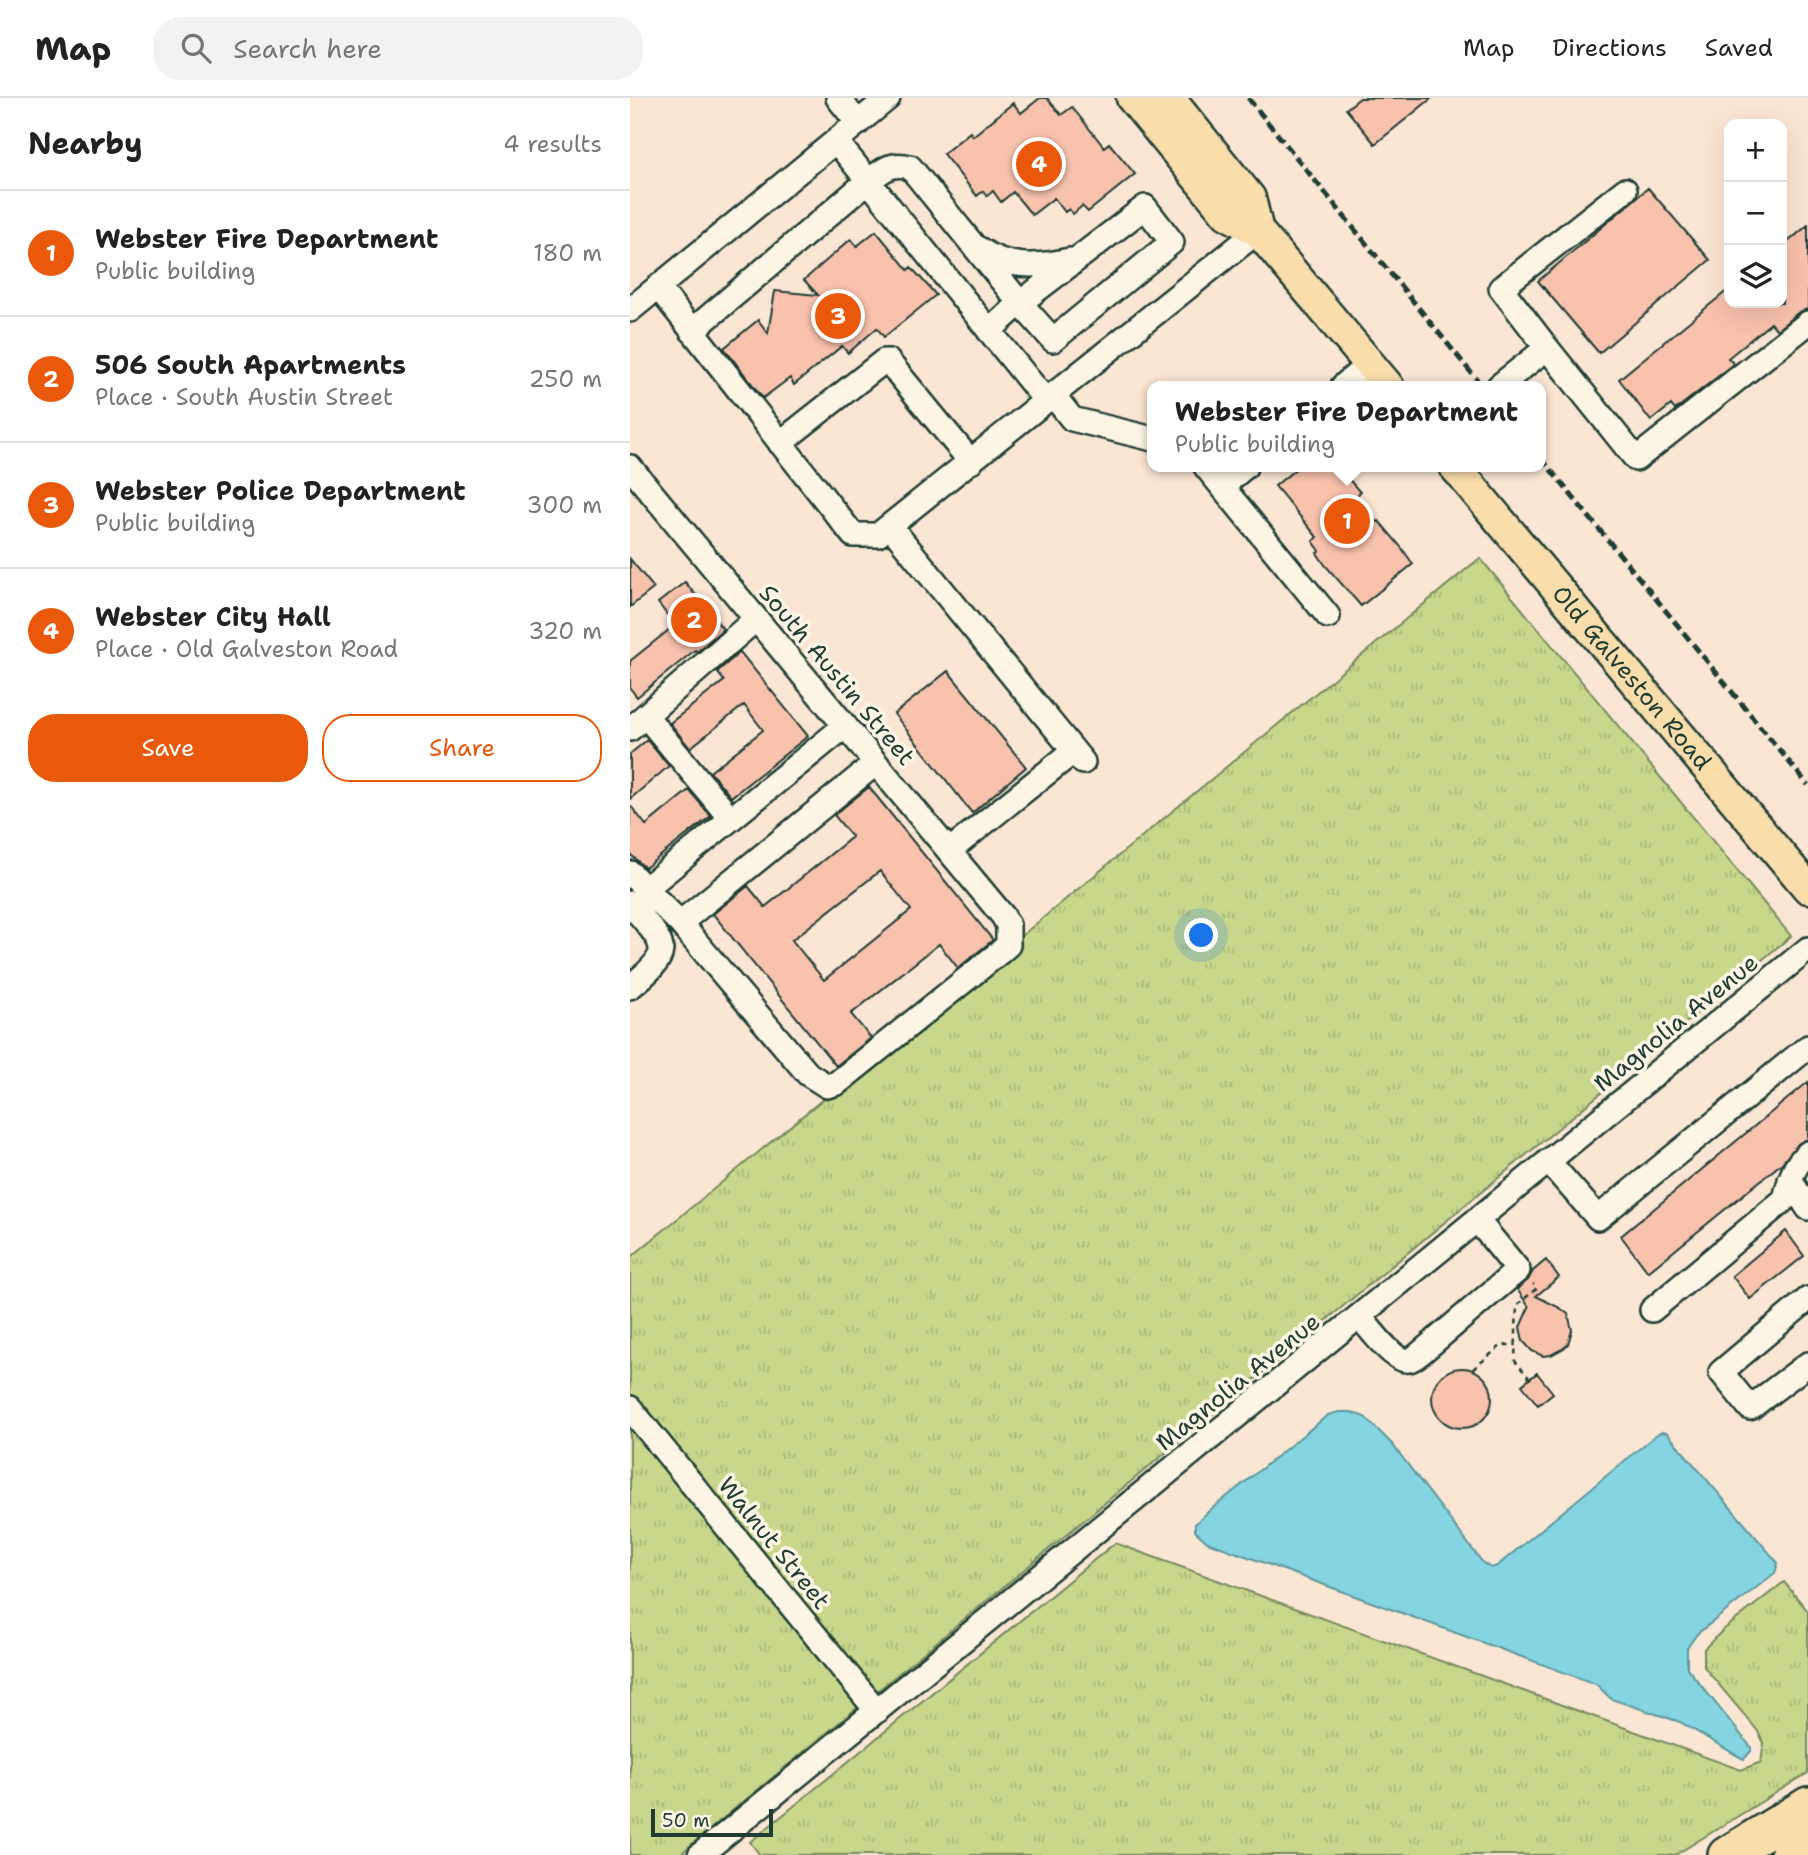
<!DOCTYPE html>
<html lang="en">
<head>
<meta charset="utf-8">
<style>
  body { margin:0; font-family:"Shantell Sans",sans-serif; background:#f2f2f2; color:#222 }
  .controls { position:absolute; right:21px; top:21px; display:grid; overflow:hidden; border-radius:14px; box-shadow:0 7px 28px #0002 }
  .controls button { width:63px; height:63px; display:grid; place-items:center; padding:0; border:0; border-bottom:2px solid #e0e0e0; background:#fff; color:#222; font:35px sans-serif }
  .scale { position:absolute; left:21px; bottom:18px; width:122px; box-sizing:border-box; padding-left:7px; border:4px solid #1f3d34; border-top:0; font-size:19px; line-height:24px; white-space:nowrap; color:#1f3d34; -webkit-text-stroke:5px #fcf5e5; paint-order:stroke }
  .you { position:absolute; left:572px; top:838px; width:24px; height:24px; margin:-18px; border:5px solid #fff; border-radius:50%; background:#1a73e8; box-shadow:0 0 0 10px #1a73e833 }
  .badge { display:grid; place-items:center; width:46px; height:46px; border-radius:50%; background:#ea580c; color:#fff; font-size:23px; font-weight:700 }
  .pin { position:absolute; translate:-50% -50%; border:4px solid #fff; box-shadow:0 2px 7px #0006 }
  .popup { position:absolute; left:517px; top:283px; width:399px; height:91px; box-sizing:border-box; display:grid; place-content:center; border-radius:14px; background:#fff; filter:drop-shadow(0 2px 5px #0005); font-size:23px; white-space:nowrap; color:#767676 }
  .popup b { font-size:26px; color:#222 }
  .popup::after { content:''; position:absolute; left:50%; top:100%; margin-left:-14px; border:14px solid transparent; border-top-color:#fff }
  .list { margin:0; padding:0; list-style:none }
  h2 { display:flex; justify-content:space-between; align-items:center; height:91px; margin:0; padding:0 28px; font-size:30px }
  h2 small { font-size:23px; font-weight:400; color:#767676 }
  .list li { display:grid; grid-template-columns:46px 1fr auto; gap:21px; align-items:center; box-sizing:border-box; height:126px; padding:0 28px; border-top:2px solid #e0e0e0 }
  .list b { display:block; font-size:26px; white-space:nowrap }
  .list p { margin:0; font-size:23px; white-space:nowrap; color:#767676 }
  .list em { font-size:23px; font-style:normal; color:#767676 }
  .actions { display:flex; gap:14px; padding:21px 28px }
  .actions a { flex:1; padding:16px 0; border:2px solid #ea580c; border-radius:28px; text-align:center; font-size:24px; color:#ea580c }
  .actions .main { background:#ea580c; color:#fff }
  .icon { flex:none; width:38px; height:38px; fill:none; stroke:currentColor; stroke-width:2; stroke-linecap:round; stroke-linejoin:round }
  .map { position:relative; flex:none; width:1178px; height:1757px; overflow:hidden }
  header { display:flex; align-items:center; gap:42px; box-sizing:border-box; height:98px; padding:0 35px; background:#fff; border-bottom:2px solid #e0e0e0 }
  header strong { font-size:33px }
  nav { display:flex; gap:38px; margin-inline-start:auto; font-size:24px }
  .search { width:490px; height:63px; background:#f2f2f2; display:flex; align-items:center; gap:18px; box-sizing:border-box; padding:0 24px; border-radius:28px; color:#767676; font-size:26px }
  main { display:flex }
  aside { flex:1; background:#fff }
  .map>svg:first-child { display:block }
</style>
</head>
<body>
<header>
<strong>Map</strong>
<div class="search"><svg class="icon" aria-label="search" viewBox="0 0 24 24"><circle cx="10" cy="10" r="6"/><path d="M15 15l6 6"/></svg>Search here</div>
<nav><a>Map</a><a>Directions</a><a>Saved</a></nav>
</header>
<main>
<aside>
<h2>Nearby<small>4 results</small></h2>
<ul class="list">
<li><span class="badge">1</span><div><b>Webster Fire Department</b><p>Public building</p></div><em>180 m</em></li>
<li><span class="badge">2</span><div><b>506 South Apartments</b><p>Place · South Austin Street</p></div><em>250 m</em></li>
<li><span class="badge">3</span><div><b>Webster Police Department</b><p>Public building</p></div><em>300 m</em></li>
<li><span class="badge">4</span><div><b>Webster City Hall</b><p>Place · Old Galveston Road</p></div><em>320 m</em></li>
</ul>
<div class="actions"><a class="main">Save</a><a>Share</a></div>
</aside>
<div class="map">
<svg width="1178" height="1757" viewBox="0 0 1178 1757">
  <defs>
    <pattern id="grass-tufts" width="24" height="20" patternUnits="userSpaceOnUse" patternTransform="scale(1.75)"><rect width="24" height="20" fill="#c8d78b"/><path d="M3 7l-1-3M5 7V3M7 7l1-3M15 17l-1-3M17 17v-4M19 17l1-3" fill="none" stroke="#abb979"/></pattern>
  </defs>
  <rect width="100%" height="100%" fill="#fbe6d4"/>
  <filter id="ink" filterUnits="userSpaceOnUse"><feTurbulence type="fractalNoise" baseFrequency=".0143" numOctaves="2"/><feDisplacementMap in="SourceGraphic" scale="14" xChannelSelector="R" yChannelSelector="G"/><feConvolveMatrix kernelMatrix="1 2 1 2 8 2 1 2 1" color-interpolation-filters="sRGB"/></filter>
  <g filter="url(#ink)">
    <!-- grass -->
    <path fill="url(#grass-tufts)" stroke="#748a60" stroke-width="2" d="M850,460L1161,838L49,1757H0V1160Z
      M485,1445L1111,1672L1131,1664L1134,1645L1127,1632L1074,1569V1551L1093,1532L1154,1484L1178,1513V1675L1045,1757H130L120,1744Z"/>
    <!-- water -->
    <path fill="#85d4e2" stroke="#5c989c" stroke-width="2" d="M709,1314H721L735,1319L762,1346L853,1465L861,1470L867,1468L1027,1336L1032,1334L1037,1335L1148,1465L1145,1475L1067,1536L1057,1550V1570L1121,1649V1653L1114,1661L1108,1658L1050,1624L981,1601L966,1586L577,1444L565,1433V1426L579,1413L698,1317Z"/>
    <!-- building -->
    <path fill="#f9c2ad" stroke="#1f3d34" stroke-width="2" fill-rule="evenodd" d="M410,0H417L431,17L442,9L474,49L479,45L505,76L458,114L452,108L443,116L439,111L435,114L424,100L402,117L383,94L371,104L363,93L357,98L353,93L347,98L313,56L340,34L343,38L383,5L391,15Z
      M730,0H802L745,46L716,11Z
      M1018,90L1080,162L969,255L908,183Z
      M1178,127V211L1169,214L1147,232L1141,225L1098,260L1104,266L1045,312L1041,307L1021,323L989,281L1099,191V205H1152V149Z
      M246,133L278,172L281,169L306,197L254,239L247,230L218,255L212,248L164,287L160,280L133,300L94,250L128,222L138,235L145,193L188,197L174,182L221,141L227,148Z
      M668,369H708L730,394L727,398L747,424L749,423L771,449L783,466L731,508L695,467L687,455L690,453L683,443L687,439L645,388Z
      M0,461L24,490L0,509Z
      M55,484L93,531L67,554L65,552L7,599L0,590V563L45,527L28,505Z
      M110,554L178,638L101,699L80,674L133,632L114,607L60,650L40,625L94,583L87,574Z
      M318,573L396,669L342,715L264,616Z
      M17,642L39,668L0,701V656Z
      M239,689L363,842L328,870L309,846L221,916L241,940L206,968L83,816L118,788L135,809L222,739L204,717ZM250,773L281,812L194,882L162,842Z
      M59,692L81,718L15,770L0,756V707L16,727Z
      M1178,984V1041L1169,1045L1152,1065L1018,1174L991,1138Z
      M1156,1133L1174,1158L1120,1201L1102,1178Z
      M916,1162L929,1179L906,1198L930,1210L938,1216L942,1232L938,1246L934,1250L921,1257L913,1258L902,1253L893,1243L890,1229L899,1209L887,1191L898,1182L903,1173Z
      M802 1300a30 30 0 1 1 60 0a30 30 0 1 1-60 0Z
      M907,1275L923,1295L908,1307L892,1287Z"/>
    <g fill="none" stroke-linecap="round" stroke-linejoin="round">
      <!-- minor casing -->
      <g stroke="#1f3d34" stroke-width="28">
        <path id="minor" d="M208,0L228,25
          M206,43L416,303
          M515,109L542,144L423,242L390,205Z
          M349,151C376,171 409,169 440,162
          M28,189L223,437H248L628,133
          M0,212L258,0
          M62,233L238,83C254,72 260,64 280,69L390,205L359,233
          M917,250L1006,361L1178,225
          M713,288L739,266
          M869,288L917,250L871,190L995,92
          M423,297L442,321L523,341
          M150,345L254,263H258L341,364
          M0,369L373,818L378,827V847L370,854L207,985L197,988L178,976L50,825L246,665
          M576,369L698,518
          M592,388L615,369
          M260,428L453,664
          M16,618L100,720
          M0,631L126,521
          M319,753L444,653
          M0,775L50,825
          M15,791L215,628
          M0,805C34,847 48,851 0,889
          M918,1063L968,1120L1178,949
          M1160,1082L1178,1110
          M1178,1201L1091,1274L1120,1310L1178,1266
          M1022,1212L1155,1101C1159,1084 1164,1066 1178,1055
          M729,1218C739,1229 764,1265 779,1262C784,1261 789,1256 793,1253L888,1172L847,1122
          M0,1310L247,1613
          M70,1757L1178,851"/>
      </g>
      <!-- major casing -->
      <g stroke="#1f3d34" stroke-width="35">
        <g id="major">
          <path d="M502,0L597,116L628,133L758,288"/>
          <path d="M539,0L620,100L628,133"/>
          <path id="s1" d="M825,369L1178,790"/>
        </g>
      </g>
      <!-- highway casing -->
      <g stroke="#1f3d34" stroke-width="40">
        <path id="highway" d="M1096,1757L1178,1707
          M1158,1757L1178,1745"/>
      </g>
      <!-- path -->
      <path stroke="#1f3d34" stroke-width="2.5" stroke-dasharray="5 5" stroke-linecap="butt" d="M843,1271L872,1247H886
        M900,1281L885,1263L887,1207L907,1190L903,1186"/>
      <!-- minor -->
      <use href="#minor" stroke="#fcf5e5" stroke-width="23"/>
      <!-- major -->
      <use href="#major" stroke="#f9deab" stroke-width="30"/>
      <!-- highway -->
      <use href="#highway" stroke="#f9deab" stroke-width="35"/>
      <!-- rail -->
      <path stroke="#1f3d34" stroke-width="5" stroke-dasharray="10 5" stroke-linecap="butt" d="M618,0L852,288
        M911,360L1178,687"/>
    </g>
  </g>
  <g text-anchor="middle" dominant-baseline="central" stroke-width="7" stroke-linejoin="round" paint-order="stroke">
    <!-- street labels -->
    <g font-size="24" fill="#1f3d34" stroke="#fcf5e5">
      <text transform="translate(207 577) rotate(50)">South Austin Street</text>
      <text stroke="none"><textPath href="#s1" startOffset="275">Old Galveston Road</textPath></text>
      <text transform="translate(1046 925) rotate(-39)">Magnolia Avenue</text>
      <text transform="translate(608 1284) rotate(-39)">Magnolia Avenue</text>
      <text transform="translate(144 1445) rotate(51)">Walnut Street</text>
    </g>
  </g>
</svg>
<div class="controls">
<button>+</button>
<button>−</button>
<button><svg class="icon" aria-label="layers" viewBox="0 0 24 24"><path d="M12 4l9 5-9 5-9-5zM3 14l9 5 9-5"/></svg></button>
</div>
<div class="scale">50 m</div>
<div class="you"></div>
<div class="pin badge" style="left:717px;top:423px">1</div>
<div class="popup"><b>Webster Fire Department</b>Public building</div>
<div class="pin badge" style="left:64px;top:522px">2</div>
<div class="pin badge" style="left:208px;top:218px">3</div>
<div class="pin badge" style="left:409px;top:66px">4</div>
</div>
</main>
</body>
</html>
